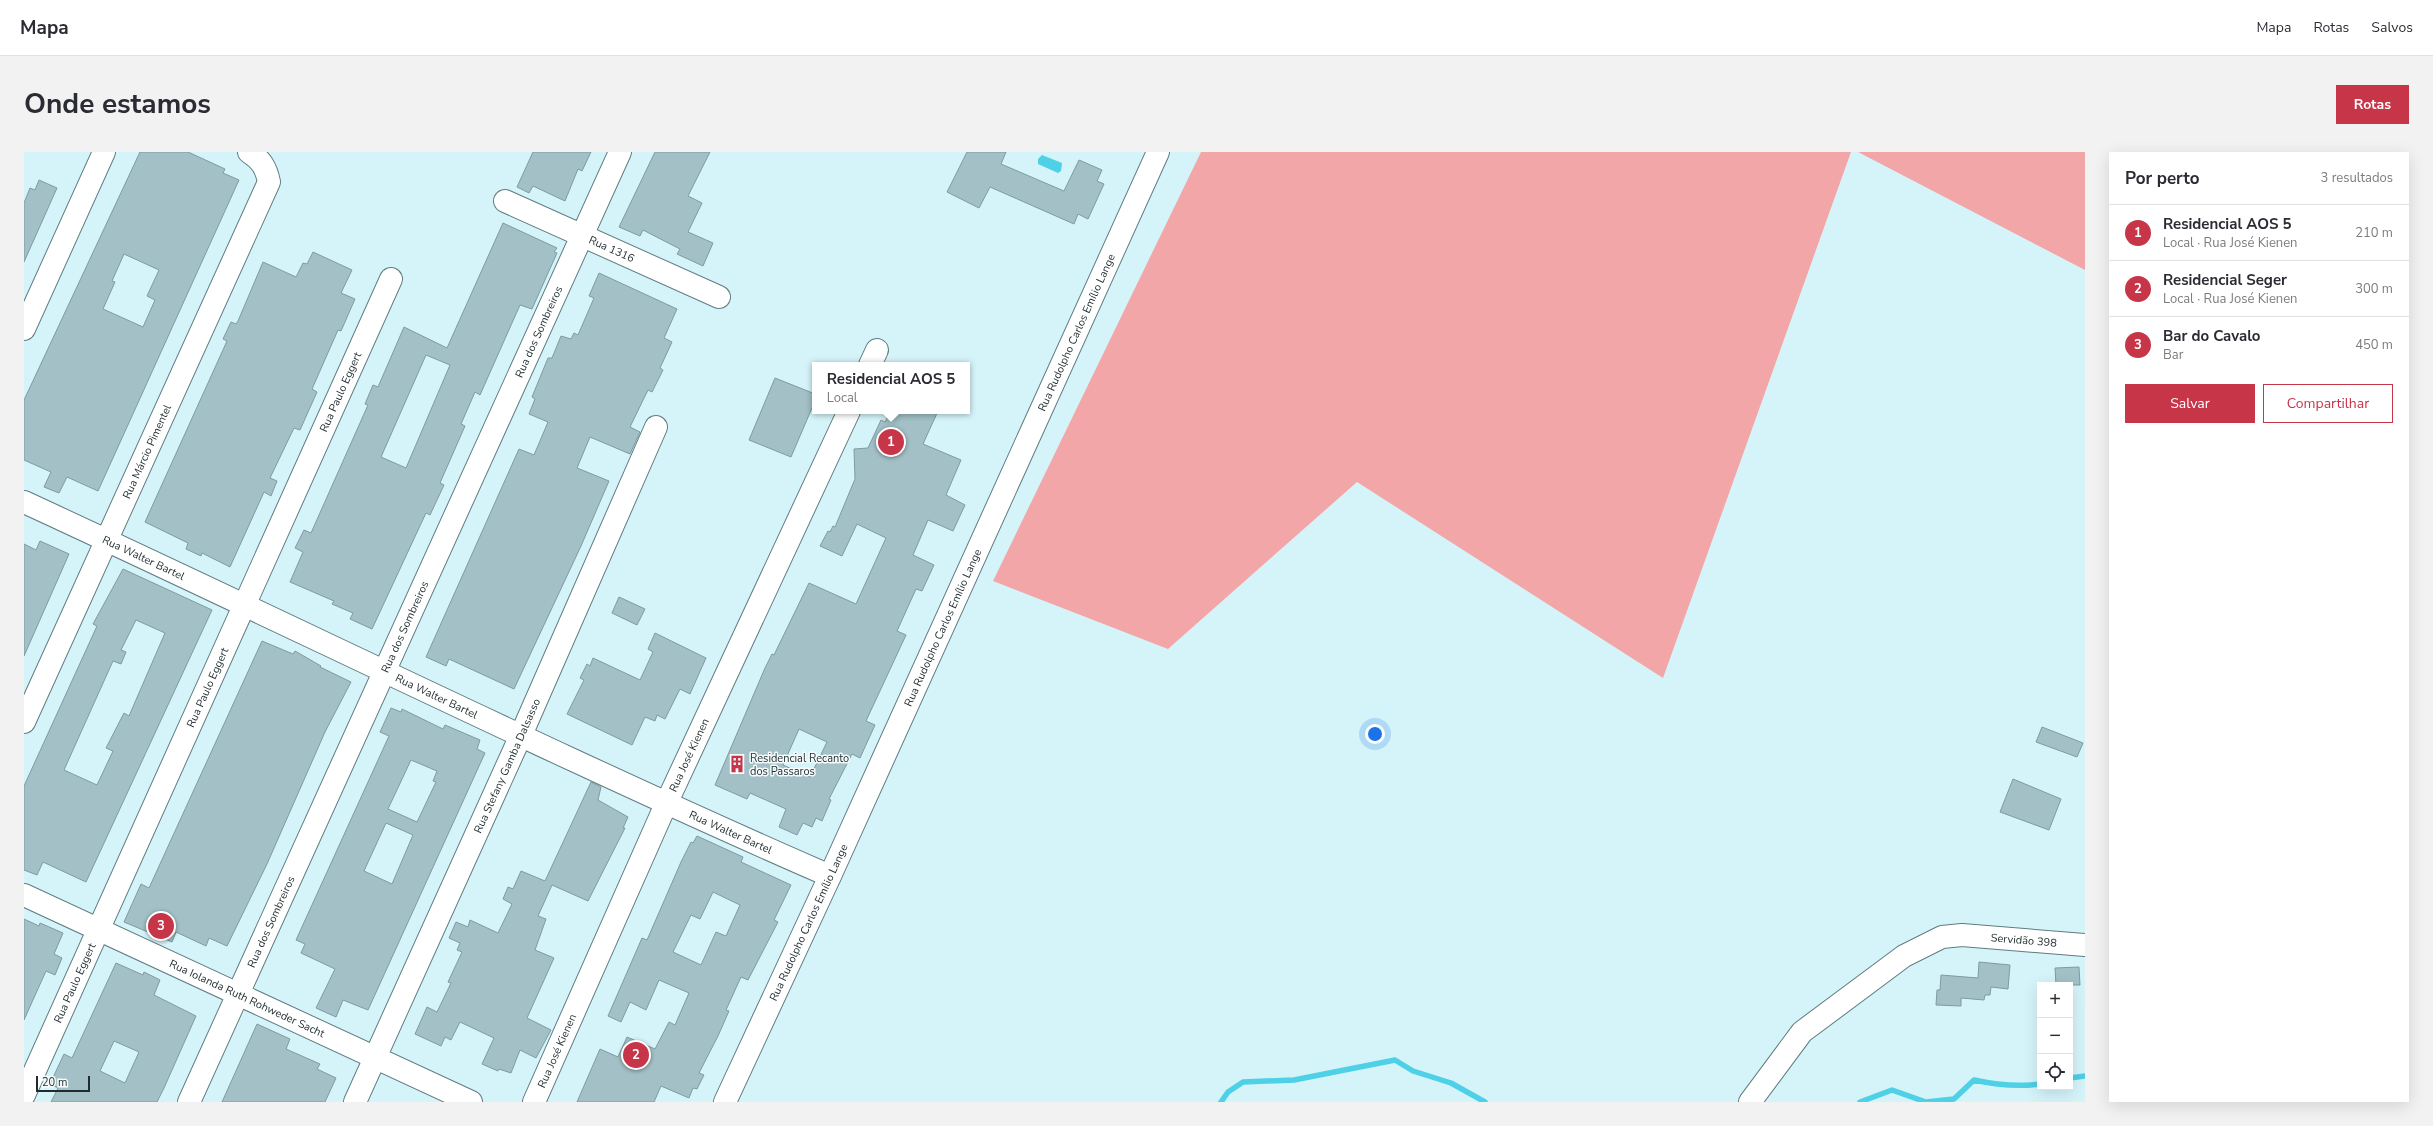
<!DOCTYPE html>
<html lang="pt">
<head>
<meta charset="utf-8">
<style>
  body { margin:0; font-family:"Nunito Sans",sans-serif; background:#f2f2f3; color:#2b2b33 }
  .controls { position:absolute; right:12px; bottom:12px; display:grid; overflow:hidden; border-radius:0px; box-shadow:0 4px 16px #0002 }
  .controls button { width:36px; height:36px; display:grid; place-items:center; padding:0; border:0; border-bottom:1px solid #e1e1e2; background:#fff; color:#2b2b33; font:20px sans-serif }
  .scale { position:absolute; left:12px; bottom:10px; width:54px; box-sizing:border-box; padding-left:4px; border:2px solid #1f2b2d; border-top:0; font-size:11px; line-height:14px; white-space:nowrap; color:#1f2b2d; -webkit-text-stroke:3px #f6fcfd; paint-order:stroke }
  .you { position:absolute; left:1351px; top:582px; width:14px; height:14px; margin:-10px; border:3px solid #fff; border-radius:50%; background:#1a73e8; box-shadow:0 0 0 6px #1a73e833 }
  .badge { display:grid; place-items:center; width:26px; height:26px; border-radius:50%; background:#c63548; color:#fff; font-size:13px; font-weight:700 }
  .pin { position:absolute; translate:-50% -50%; border:2px solid #fff; box-shadow:0 1px 4px #0006 }
  .popup { position:absolute; left:788px; top:210px; width:158px; height:52px; box-sizing:border-box; display:grid; place-content:center; border-radius:0px; background:#fff; filter:drop-shadow(0 1px 3px #0005); font-size:13px; white-space:nowrap; color:#7c7c81 }
  .popup b { font-size:15px; color:#2b2b33 }
  .popup::after { content:''; position:absolute; left:50%; top:100%; margin-left:-8px; border:8px solid transparent; border-top-color:#fff }
  .list { margin:0; padding:0; list-style:none }
  h2 { display:flex; justify-content:space-between; align-items:center; height:52px; margin:0; padding:0 16px; font-size:17px }
  h2 small { font-size:13px; font-weight:400; color:#7c7c81 }
  .list li { display:grid; grid-template-columns:26px 1fr auto; gap:12px; align-items:center; box-sizing:border-box; height:56px; padding:0 16px; border-top:1px solid #e1e1e2 }
  .list b { display:block; font-size:15px; white-space:nowrap }
  .list p { margin:0; font-size:13px; white-space:nowrap; color:#7c7c81 }
  .list em { font-size:13px; font-style:normal; color:#7c7c81 }
  .actions { display:flex; gap:8px; padding:12px 16px }
  .actions a { flex:1; padding:9px 0; border:1px solid #c63548; border-radius:0px; text-align:center; font-size:14px; color:#c63548 }
  .actions .main { background:#c63548; color:#fff }
  .icon { flex:none; width:22px; height:22px; fill:none; stroke:currentColor; stroke-width:2; stroke-linecap:round; stroke-linejoin:round }
  .map { position:relative; flex:none; width:2061px; height:950px; overflow:hidden; border-radius:0px }
  header { display:flex; align-items:center; gap:24px; box-sizing:border-box; height:56px; padding:0 20px; background:#fff; border-bottom:1px solid #e1e1e2 }
  header strong { font-size:19px }
  nav { display:flex; gap:22px; margin-inline-start:auto; font-size:14px }
  .intro { display:flex; align-items:center; justify-content:space-between; box-sizing:border-box; height:96px; padding:0 24px }
  h1 { margin:0; font-size:28px }
  .button { padding:10px 18px; border-radius:0px; background:#c63548; color:#fff; font-size:14px; font-weight:700 }
  main { display:flex; gap:24px; padding:0 24px }
  aside { flex:1; background:#fff; border-radius:0px; box-shadow:0 4px 16px #0002 }
  .map>svg:first-child { display:block }
</style>
</head>
<body>
<header>
<strong>Mapa</strong>
<nav><a>Mapa</a><a>Rotas</a><a>Salvos</a></nav>
</header>
<div class="intro"><h1>Onde estamos</h1><a class="button">Rotas</a></div>
<main>
<div class="map">
<svg width="2061" height="950" viewBox="0 0 2061 950">
  <rect width="100%" height="100%" fill="#d5f4fa"/>
  <!-- green -->
  <path fill="#f2a6a7" d="M1177,0H1827L1639,526L1333,330L1144,497L969,429Z
    M1834,0H2061V118Z"/>
  <!-- water -->
  <path fill="#4ed0e6" d="M1018,3L1038,11L1037,19L1034,21L1014,12V7Z"/>
  <g fill="none" stroke-linecap="round" stroke-linejoin="round">
    <!-- stream -->
    <path stroke="#4ed0e6" stroke-width="5.5" d="M2046,926L2061,924
      M1197,950L1204,940L1219,930L1270,928L1371,908L1389,919L1427,931L1461,950
      M1836,950L1868,938L1902,950L1930,947L1950,928C1973,933 1993,935 2016,932"/>
  </g>
  <!-- building -->
  <path fill="#a2c0c6" stroke="#7d9ba0" fill-rule="evenodd" d="M116,0H164L201,17L199,21L215,28L74,339L43,325L35,341L20,335L27,320L0,308V248ZM100,102L135,118L123,144L131,148L119,175L79,157L91,130L88,129Z
    M509,0H567L558,19L554,17L541,49L509,34L505,41L493,35Z
    M631,0H686L664,44L678,51L664,80L689,91L679,114L653,102L656,97L619,78L616,84L595,75Z
    M943,0H982L977,12L1040,39L1055,8L1078,18L1073,29L1080,32L1064,67L1054,62L1050,72L966,35L955,56L923,40Z
    M15,28L33,36L0,110V51L6,36L11,38Z
    M479,71L533,96L530,100L533,101L508,157L496,153L456,243L451,240L437,272L441,274L416,331L420,333L406,363L402,361L348,477L326,467L329,461L308,452L310,449L266,430L279,400L271,396L280,378L287,381L344,253L341,252L349,233L354,235L380,175L423,196ZM402,203L426,213L382,316L357,305Z
    M289,100L328,118L317,141L331,147L317,179L314,178L288,237L293,240L276,278L270,276L246,326L253,329L247,344L240,340L206,415L178,401L177,404L162,397L164,391L121,370L203,189L199,187L207,170L212,172L214,169L239,110L272,125L279,111L283,112Z
    M575,121L653,157L640,186L648,190L636,216L639,218L628,240L624,238L606,275L616,280L606,302L566,285L553,316L585,329L557,394L490,537L425,507L422,514L402,505L495,297L510,303L524,270L505,262L511,247L508,245L524,206H528L537,184L547,187L550,181L554,183L570,146L565,144Z
    M751,226L791,242V249L767,305L725,288Z
    M872,259H914L899,292L937,308L922,343L941,353L929,379L904,368L889,403L910,413L898,439L892,437L873,479L882,483L842,569L851,573L836,606L828,602L805,647L807,648L798,669L792,666L788,675L779,671L773,683L755,675L762,657L726,641L723,647L691,633L741,516L748,502L750,503L785,431L832,452L862,386L833,372L818,404L796,394L804,379L806,380L809,374L811,375L831,327L830,297L844,296L857,268L861,270L865,262L870,264ZM775,577L803,590L786,625L759,613Z
    M16,389L45,402L0,504V392L12,398Z
    M99,417L188,458L62,730L19,710L13,723L0,718V634L73,474L69,472ZM112,468L141,481L105,564L100,561L82,596L89,599L73,633L40,618L89,509L97,512L102,500L97,498Z
    M595,445L621,457L613,473L588,461Z
    M631,481L682,506L666,542L656,537L641,567L633,563L631,569L621,565L608,593L543,562L560,528L556,526L563,512L566,514L569,506L616,528L629,500L624,497Z
    M238,489L269,502L271,499L297,514L296,515L327,530L301,580L243,712L203,794L185,786L182,794L152,780L148,790L100,770L117,732L125,736Z
    M367,556L377,560L378,557L419,577L421,573L456,588L453,597L461,601L344,858L319,848L312,865L292,856L311,817L277,801L281,792L272,788L365,584L356,580ZM387,608L413,619L409,629L412,630L393,670L364,657ZM362,671L389,683L368,732L340,719Z
    M2018,575L2059,591L2053,605L2012,590Z
    M1989,627L2037,647L2025,678L1976,660Z
    M567,630L577,635L574,648L604,665L599,676H601L564,749L528,733L514,764L522,767L511,798L530,806L503,866L527,878L512,906L496,898L487,921L475,917L474,919L458,912L470,886L436,870L427,888L421,885L417,894L391,882L403,855L413,860L427,831L424,830L438,800L433,798L436,791L425,786L432,770L444,775L446,768L474,781L488,752L479,747L484,735L489,737L497,719L521,729Z
    M673,684L719,705L717,710L767,733L750,768L754,770L724,828L717,825L702,858L705,859L694,884L675,921L680,923L673,937L669,936L665,946L637,934L630,950H553L576,897L594,905L603,885L631,897L645,870L651,873L665,841L635,828L622,858L606,850L597,870L584,864L618,786L623,788L657,710L667,690L669,691ZM689,740L716,753L702,784L692,780L677,813L649,800L667,763L676,767Z
    M0,767L15,774L16,771L39,781L30,802L38,806L31,823L22,819L0,868Z
    M1955,810L1986,813L1984,837L1967,835L1966,843H1961L1960,848L1937,846V854L1912,853L1913,838H1916L1917,823L1954,826Z
    M92,811L119,823L120,820L136,828L130,843L172,864L140,936L133,950H27L34,936L26,932L40,902L48,906ZM90,889L115,900L101,931L76,919Z
    M2055,815L2056,833H2032L2031,816Z
    M233,872L266,887L262,897L296,912L293,917L312,926L301,950H198Z"/>
  <g fill="none" stroke-linecap="round" stroke-linejoin="round">
    <!-- minor casing -->
    <g stroke="#5f7c81" stroke-width="24">
      <g id="minor">
        <path id="s1" d="M481,49L695,145"/>
        <path d="M0,177L80,0"/>
        <path d="M846,213L853,198"/>
        <path id="s2" d="M0,350C269,474 535,606 806,724"/>
        <path id="s3" d="M0,570L245,30C242,15 237,8 225,0"/>
        <path id="s4" d="M0,743L447,950"/>
        <path id="s5" d="M0,943L367,127"/>
        <path id="s6" d="M165,950L596,0"/>
        <path id="s7" d="M331,950L497,583L632,275"/>
        <path id="s8" d="M510,950L642,652L825,259"/>
        <path id="s9" d="M701,950L806,724L1134,0"/>
        <path id="s10" d="M1726,950L1778,880L1880,804L1918,785L1938,783L2061,793"/>
      </g>
    </g>
    <!-- minor -->
    <use href="#minor" stroke="#fff" stroke-width="22"/>
  </g>
  <!-- icons -->
  <defs>
    <g id="building-bare" transform="scale(1.38)"><path d="M-4-6H4V6H1V3H-1V6H-4ZM-2.5-4.3h1.7v1.8h-1.7ZM.8-4.3h1.7v1.8H.8ZM-2.5-1h1.7V.8h-1.7ZM.8-1h1.7V.8H.8Z" fill="#c63548" stroke="#f6fcfd" stroke-width="2.5" paint-order="stroke"/></g>
  </defs>
  <g fill-rule="evenodd">
    <use href="#building-bare" x="713" y="612"/>
  </g>
  <g text-anchor="middle" dominant-baseline="central" stroke-width="3" stroke-linejoin="round" paint-order="stroke">
    <!-- street labels -->
    <g font-size="11" fill="#1f2b2d" stroke="#f6fcfd">
      <text stroke="none"><textPath href="#s1" startOffset="117">Rua 1316</textPath></text>
      <text stroke="none"><textPath href="#s6" startOffset="846">Rua dos Sombreiros</textPath></text>
      <text stroke="none"><textPath href="#s9" startOffset="846">Rua Rudolpho Carlos Emílio Lange</textPath></text>
      <text stroke="none"><textPath href="#s5" startOffset="771">Rua Paulo Eggert</textPath></text>
      <text stroke="none"><textPath href="#s3" startOffset="297">Rua Márcio Pimentel</textPath></text>
      <text stroke="none"><textPath href="#s2" startOffset="132">Rua Walter Bartel</textPath></text>
      <text stroke="none"><textPath href="#s6" startOffset="522">Rua dos Sombreiros</textPath></text>
      <text stroke="none"><textPath href="#s9" startOffset="522">Rua Rudolpho Carlos Emílio Lange</textPath></text>
      <text stroke="none"><textPath href="#s5" startOffset="447">Rua Paulo Eggert</textPath></text>
      <text stroke="none"><textPath href="#s2" startOffset="456">Rua Walter Bartel</textPath></text>
      <text stroke="none"><textPath href="#s8" startOffset="380">Rua José Kienen</textPath></text>
      <text stroke="none"><textPath href="#s7" startOffset="369">Rua Stefany Gamba Dalsasso</textPath></text>
      <text stroke="none"><textPath href="#s2" startOffset="780">Rua Walter Bartel</textPath></text>
      <text stroke="none"><textPath href="#s6" startOffset="198">Rua dos Sombreiros</textPath></text>
      <text stroke="none"><textPath href="#s9" startOffset="198">Rua Rudolpho Carlos Emílio Lange</textPath></text>
      <text stroke="none"><textPath href="#s10" startOffset="339">Servidão 398</textPath></text>
      <text stroke="none"><textPath href="#s5" startOffset="123">Rua Paulo Eggert</textPath></text>
      <text stroke="none"><textPath href="#s4" startOffset="246">Rua Iolanda Ruth Rohweder Sacht</textPath></text>
      <text stroke="none"><textPath href="#s8" startOffset="56">Rua José Kienen</textPath></text>
    </g>
    <!-- poi labels -->
    <g font-size="11" fill="#1f2b2d" stroke="#f6fcfd" text-anchor="start">
      <text x="726" y="606">Residencial Recanto<tspan x="726" dy="13">dos Passaros</tspan></text>
    </g>
  </g>
</svg>
<div class="controls">
<button>+</button>
<button>−</button>
<button><svg class="icon" aria-label="locate" viewBox="0 0 24 24"><circle cx="12" cy="12" r="6"/><path d="M12 2v4M12 18v4M2 12h4M18 12h4"/></svg></button>
</div>
<div class="scale">20 m</div>
<div class="you"></div>
<div class="pin badge" style="left:867px;top:290px">1</div>
<div class="popup"><b>Residencial AOS 5</b>Local</div>
<div class="pin badge" style="left:612px;top:903px">2</div>
<div class="pin badge" style="left:137px;top:774px">3</div>
</div>
<aside>
<h2>Por perto<small>3 resultados</small></h2>
<ul class="list">
<li><span class="badge">1</span><div><b>Residencial AOS 5</b><p>Local · Rua José Kienen</p></div><em>210 m</em></li>
<li><span class="badge">2</span><div><b>Residencial Seger</b><p>Local · Rua José Kienen</p></div><em>300 m</em></li>
<li><span class="badge">3</span><div><b>Bar do Cavalo</b><p>Bar</p></div><em>450 m</em></li>
</ul>
<div class="actions"><a class="main">Salvar</a><a>Compartilhar</a></div>
</aside>
</main>
</body>
</html>
